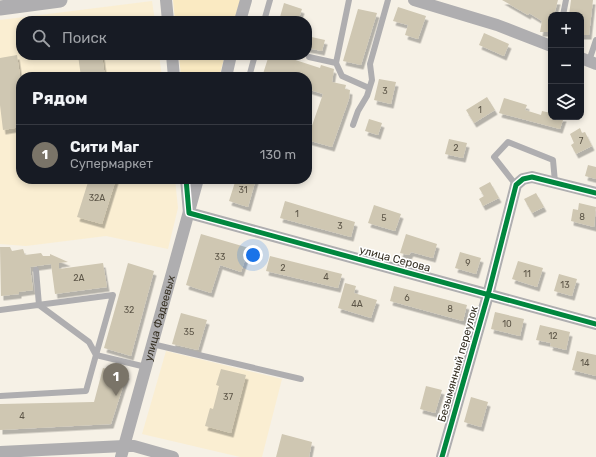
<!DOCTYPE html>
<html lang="ru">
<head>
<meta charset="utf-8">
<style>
  body { margin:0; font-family:Rubik,sans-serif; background:#20242c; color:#f1f3f6 }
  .controls { position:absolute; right:12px; top:12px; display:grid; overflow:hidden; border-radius:8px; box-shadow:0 2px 6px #0003 }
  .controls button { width:36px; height:36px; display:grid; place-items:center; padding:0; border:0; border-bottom:1px solid #363941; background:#171b24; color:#f1f3f6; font:20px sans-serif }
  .you { position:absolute; left:253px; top:255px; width:14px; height:14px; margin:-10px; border:3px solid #fff; border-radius:50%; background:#1a73e8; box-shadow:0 0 0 6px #1a73e833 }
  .badge { display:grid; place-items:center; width:26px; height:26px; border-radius:50%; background:#7a7468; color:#fff; font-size:13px; font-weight:700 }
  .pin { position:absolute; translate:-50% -33px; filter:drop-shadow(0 1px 2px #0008) }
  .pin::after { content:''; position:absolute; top:21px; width:14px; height:12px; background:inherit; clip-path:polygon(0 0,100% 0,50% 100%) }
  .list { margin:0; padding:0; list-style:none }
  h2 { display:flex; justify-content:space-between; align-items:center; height:52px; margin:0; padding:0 16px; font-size:17px }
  h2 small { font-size:13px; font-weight:400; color:#9ea1a6 }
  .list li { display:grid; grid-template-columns:26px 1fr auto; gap:12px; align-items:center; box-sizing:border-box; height:60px; padding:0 16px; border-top:1px solid #363941 }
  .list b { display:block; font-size:15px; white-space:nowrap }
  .list p { margin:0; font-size:13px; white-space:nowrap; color:#9ea1a6 }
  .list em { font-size:13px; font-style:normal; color:#9ea1a6 }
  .icon { flex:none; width:22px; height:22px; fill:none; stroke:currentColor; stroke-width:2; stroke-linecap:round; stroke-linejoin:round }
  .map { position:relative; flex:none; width:596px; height:457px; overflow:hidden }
  .search { position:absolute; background:#171b24; box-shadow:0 2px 6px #0003; left:16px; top:16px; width:296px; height:44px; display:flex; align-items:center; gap:10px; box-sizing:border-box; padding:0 14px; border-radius:16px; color:#9ea1a6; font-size:15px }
  .panel { position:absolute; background:#171b24; box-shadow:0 2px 6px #0003; left:16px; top:72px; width:296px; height:112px; border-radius:16px }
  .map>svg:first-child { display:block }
</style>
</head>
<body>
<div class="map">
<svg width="596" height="457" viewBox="0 0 596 457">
  <defs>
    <filter id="shadow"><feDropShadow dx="2.5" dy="4.5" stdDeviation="0" flood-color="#0004"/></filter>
  </defs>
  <rect width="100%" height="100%" fill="#f6f1e6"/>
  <!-- built -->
  <path fill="#faeed2" d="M152,1L155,21H21V55H159L162,77H21V179H175L178,208L168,249L106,236L26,246L0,244V20Z
    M166,351L282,379L262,457H240L142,434Z"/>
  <!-- green -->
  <path fill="#faeac2" d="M173,0H240L234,21H175Z
    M179,55H225L219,77H181Z"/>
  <!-- building -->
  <path fill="#cfc7b2" filter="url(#shadow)" d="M502,0H558L554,15H551V32H540L542,21L529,13L528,15Z
    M571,0H593L589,35H581V15H569Z
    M284,3L302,9L298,21L280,17Z
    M398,7L426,16L418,39L405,35L408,25L393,21Z
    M358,9L377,13L361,65L343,61Z
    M484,33L509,44L504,56L479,45Z
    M307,36L325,40L322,51L307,48Z
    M17,55L21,83V127L3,130L0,105V58Z
    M78,55H102L105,77H81Z
    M269,55H280L320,68L321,65L334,69L332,82L346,85L345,89L350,90L349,99L332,147L307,140L323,94L307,89V77H262Z
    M379,79L396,82L391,104L374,100Z
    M487,97L495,110L474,123L466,110Z
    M504,98L527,105L525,110L541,115L542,111L551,113V117H564L560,129L499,113Z
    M369,119L382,123L378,135L365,131Z
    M580,128L582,133L585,132L592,146L576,154L571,145L574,143L570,134Z
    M449,139L467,143L463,158L445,154Z
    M588,165L596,167V179L585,176Z
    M89,179H116L102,224L77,217Z
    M236,179H256L248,207L229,201Z
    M490,182L499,198L483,206L479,199L484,196L479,188Z
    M536,193L544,207L532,213L524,199Z
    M285,201L355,222L351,237L280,218Z
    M579,203L596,207L594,227L571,221L573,209L578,210Z
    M374,205L401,214L395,231L368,223Z
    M201,234L249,248L241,272L220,265L211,293L186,285Z
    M406,234L437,244L433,258L411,252L409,255L400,253Z
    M0,247H10L12,251L23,249L25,255L41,253L43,256H50V254L68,262L59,263V269L103,263L107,287L55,294L51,264L30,267L33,290L19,292V294L1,296Z
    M460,252L481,258L476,274L455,268Z
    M270,256L342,274L338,288L266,271Z
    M518,261L543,268L537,287L512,279Z
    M128,263L154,271L131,356L104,348Z
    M559,274L577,279L572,296L554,291Z
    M345,283L356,286L354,293L377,300L371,318L338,308Z
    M394,286L467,305L463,321L390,301Z
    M495,312L524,319L520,336L491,329Z
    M181,313L207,320L198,350L172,344Z
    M540,325L570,332L566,350L550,346L551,343L536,340Z
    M577,351L596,355V376L572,370Z
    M103,368L127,374L111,424L0,430V404L94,402Z
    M221,369L246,375L231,433L205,426L210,408L213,409L219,386L216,385Z
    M426,386L442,390L435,413L420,409Z
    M471,397L488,402L481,427L464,422Z
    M282,434L312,442L309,457H276Z"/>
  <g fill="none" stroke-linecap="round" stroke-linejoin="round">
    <!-- service -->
    <path stroke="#afaeb0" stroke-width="6" d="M349,0L336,63L342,76L369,88
      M563,15L566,0
      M264,21L270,0
      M309,57L336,63
      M589,61L596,40
      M249,77L255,55
      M353,125L358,111L367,96L372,80L370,64L388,0
      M516,185L494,157L508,142L553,160L555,182
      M36,270L39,305L89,342L96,355
      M0,310L113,295L96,355
      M152,344L301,379
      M0,396L86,391L96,355L146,367"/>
    <!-- minor -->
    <g stroke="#afaeb0" stroke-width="12">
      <path d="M166,0L168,21"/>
      <path d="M414,0L497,25L551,46"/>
      <path d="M240,21L246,0"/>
      <path d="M172,55L174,77"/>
      <path d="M581,58L596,64"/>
      <path d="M226,77L231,55"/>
      <path d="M186,179L189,213L596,324"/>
      <path d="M0,452L124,446H134L173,457"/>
      <path id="s1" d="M121,457L198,179"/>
      <path d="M442,457L488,295L516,185L523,179L532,177L596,193"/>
    </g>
    <!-- tertiary -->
    <path stroke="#afaeb0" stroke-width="15" d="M0,8L60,0"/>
    <!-- cycleway casing -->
    <g stroke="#fff" stroke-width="8">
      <path id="cycleway" d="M186,179L189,213L596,324
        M442,457L488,295L516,185L523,179L532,177L596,193"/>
    </g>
    <!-- cycleway -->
    <use href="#cycleway" stroke="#00873e" stroke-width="5"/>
  </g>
  <g text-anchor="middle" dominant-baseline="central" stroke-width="3" stroke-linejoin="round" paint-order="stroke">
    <!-- number labels -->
    <g font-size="9" fill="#5d5648">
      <text x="385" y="91">3</text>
      <text x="480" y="110">1</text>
      <text x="581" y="141">7</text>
      <text x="456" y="148">2</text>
      <text x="243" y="190">31</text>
      <text x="97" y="198">32А</text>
      <text x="297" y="214">1</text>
      <text x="582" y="217">8</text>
      <text x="384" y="218">5</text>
      <text x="340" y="226">3</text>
      <text x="220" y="257">33</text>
      <text x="468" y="263">9</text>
      <text x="283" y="268">2</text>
      <text x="527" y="274">11</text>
      <text x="326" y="277">4</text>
      <text x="79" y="278">2А</text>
      <text x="565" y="285">13</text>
      <text x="407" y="298">6</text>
      <text x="357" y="304">4А</text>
      <text x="450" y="309">8</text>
      <text x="129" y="310">32</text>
      <text x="507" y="324">10</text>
      <text x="189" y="332">35</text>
      <text x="553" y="336">12</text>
      <text x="585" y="363">14</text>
      <text x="228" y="397">37</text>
      <text x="22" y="416">4</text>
    </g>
    <!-- street labels -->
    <g font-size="11" fill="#373124" stroke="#fff">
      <text transform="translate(395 259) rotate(15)">улица Серова</text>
      <text stroke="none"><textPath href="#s1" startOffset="144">улица Фадеевых</textPath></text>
      <text transform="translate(458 364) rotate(-74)">Безымянный переулок</text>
    </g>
  </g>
</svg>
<div class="controls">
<button>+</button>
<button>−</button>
<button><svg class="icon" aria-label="layers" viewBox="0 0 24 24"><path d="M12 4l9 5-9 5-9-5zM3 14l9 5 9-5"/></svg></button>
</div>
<div class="you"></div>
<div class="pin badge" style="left:116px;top:396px">1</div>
<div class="search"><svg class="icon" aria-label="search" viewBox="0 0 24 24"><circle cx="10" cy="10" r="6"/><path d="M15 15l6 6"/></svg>Поиск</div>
<section class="panel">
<h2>Рядом<small></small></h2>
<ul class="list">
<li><span class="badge">1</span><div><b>Сити Маг</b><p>Супермаркет</p></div><em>130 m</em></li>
</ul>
</section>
</div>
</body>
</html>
